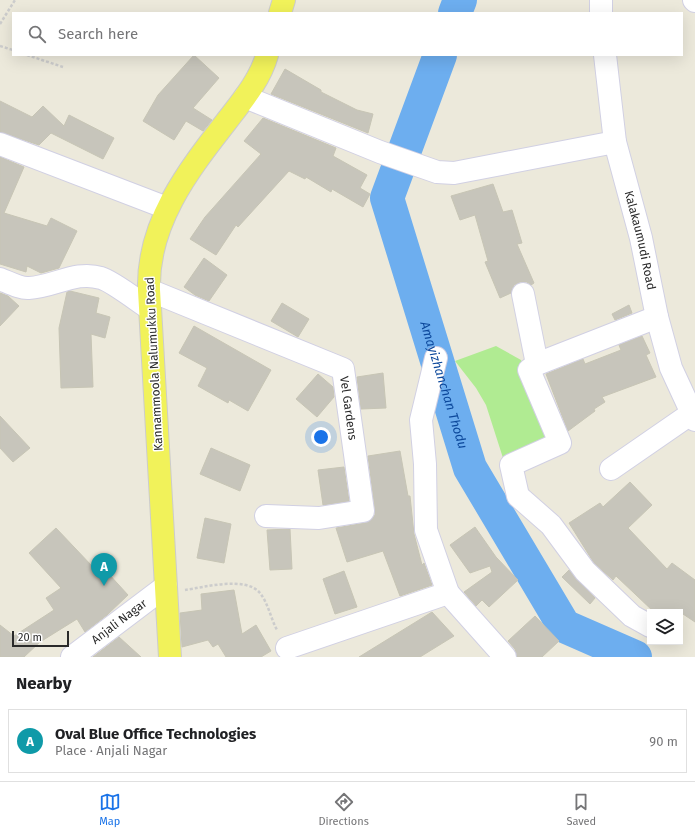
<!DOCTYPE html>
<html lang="en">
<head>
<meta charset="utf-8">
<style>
  body { margin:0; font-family:"Fira Sans",sans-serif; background:#f2f2f2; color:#202124 }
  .controls { position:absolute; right:12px; bottom:12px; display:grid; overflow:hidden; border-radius:0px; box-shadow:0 4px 16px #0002 }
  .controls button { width:36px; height:36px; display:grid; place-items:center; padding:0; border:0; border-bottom:1px solid #e0e0e0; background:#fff; color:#202124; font:20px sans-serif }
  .scale { position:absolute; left:12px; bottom:10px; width:57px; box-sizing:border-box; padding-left:4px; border:2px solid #2a2a2a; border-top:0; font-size:11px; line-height:14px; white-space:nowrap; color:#2a2a2a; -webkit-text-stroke:3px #fff; paint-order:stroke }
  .you { position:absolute; left:321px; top:437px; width:14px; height:14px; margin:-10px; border:3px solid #fff; border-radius:50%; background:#1a73e8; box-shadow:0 0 0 6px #1a73e833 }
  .badge { display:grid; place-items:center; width:26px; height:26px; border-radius:50%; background:#1a73e8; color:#fff; font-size:13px; font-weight:700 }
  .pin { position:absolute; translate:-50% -33px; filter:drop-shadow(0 1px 2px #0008) }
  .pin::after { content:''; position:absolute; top:21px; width:14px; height:12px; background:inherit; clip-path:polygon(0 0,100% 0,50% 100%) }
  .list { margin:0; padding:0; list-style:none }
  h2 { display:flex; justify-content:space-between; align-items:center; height:52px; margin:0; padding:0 16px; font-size:17px }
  h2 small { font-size:13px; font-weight:400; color:#757577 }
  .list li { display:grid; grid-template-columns:26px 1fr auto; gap:12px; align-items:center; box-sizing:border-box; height:64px; margin:0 8px 8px; padding:0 8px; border:1px solid #e0e0e0; border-radius:0px }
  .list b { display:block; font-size:15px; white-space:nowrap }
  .list p { margin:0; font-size:13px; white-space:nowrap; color:#757577 }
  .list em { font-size:13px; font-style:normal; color:#757577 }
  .icon { flex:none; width:22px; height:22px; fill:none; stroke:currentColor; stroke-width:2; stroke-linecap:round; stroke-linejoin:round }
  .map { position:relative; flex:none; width:695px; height:657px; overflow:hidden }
  .search { position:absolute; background:#fff; box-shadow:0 4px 16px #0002; left:12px; right:12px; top:12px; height:44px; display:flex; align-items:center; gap:10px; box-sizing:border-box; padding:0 14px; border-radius:0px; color:#757577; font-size:15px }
  .sheet { height:124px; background:#fff }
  nav { display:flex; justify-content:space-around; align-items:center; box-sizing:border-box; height:56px; border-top:1px solid #e0e0e0; background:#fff; font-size:11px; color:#757577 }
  nav a { display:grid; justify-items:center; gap:2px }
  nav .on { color:#1a73e8 }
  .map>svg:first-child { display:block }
</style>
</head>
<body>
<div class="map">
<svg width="695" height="657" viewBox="0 0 695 657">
  <rect width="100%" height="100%" fill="#ece9db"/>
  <!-- pitch -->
  <path fill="#b0eb92" d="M496,346L521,360L554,438L503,458L486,405L476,388L455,361Z"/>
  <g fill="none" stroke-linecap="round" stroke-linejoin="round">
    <!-- river -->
    <g stroke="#6daeef" stroke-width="34">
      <path d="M455,13L460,0"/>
      <path id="s1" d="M440,55L387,198L470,468L564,626L635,657"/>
    </g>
  </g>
  <!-- building -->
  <path fill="#c7c5bb" stroke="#c7c5b5" d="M194,55L219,78L193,108L212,120L203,131L186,121L174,140L143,121L158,95Z
    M285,69L321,90V92L357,110L373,114L368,133L271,94Z
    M0,101L32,117L43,106L64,126L69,115L114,138L103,159L51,133L39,145L0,132Z
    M263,118L336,148L333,156L367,175L360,188L370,194L363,207L332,189L331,192L306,177L305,179L289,171L238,227L236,225L216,255L190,239L205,217L261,154L244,141Z
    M0,157L24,167L4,213L47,226L51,218L77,231L59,268L41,273L27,266L26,272L0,264Z
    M493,184L503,212L512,210L522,243L517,244L534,283L531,285L527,282H520L514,285L511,293L500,298L485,262L488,261L475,215L460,220L451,196Z
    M204,258L227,275L209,301L195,295L184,287Z
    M70,291L99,298L96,313L110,317L105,338L91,334L93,387L61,388L59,328L67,292Z
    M0,293L8,296L19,306L0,326Z
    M282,303L309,319L298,337L271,321Z
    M629,305L632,313L615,320L612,314Z
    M194,326L271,370L248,411L229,400L228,403L198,386L207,368L179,353Z
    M642,336L650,353L646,355L656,377L602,397L605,402L594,409L595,411L568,431L546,374L583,359L585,364L621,350L619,345Z
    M383,373L386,408L361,409L357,377Z
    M318,374L333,387L334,397L317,417L296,399Z
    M0,416L30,448L13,462L0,448Z
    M211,448L250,465L240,491L200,474Z
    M400,451L408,496H410L414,534L422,565L424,563L432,585L400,596L383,551L347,562L336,528L365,523L371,520L375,515V509L368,456Z
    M344,467L349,501L323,505L318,470Z
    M630,482L652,505L628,528L667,569L672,563L695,580V622L680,612H654L616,576L613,580L594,563L569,523L600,503L603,507Z
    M205,518L231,524L224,563L197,558Z
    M475,527L496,557L518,580L489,607L482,600L476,606L464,592L492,572L490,566L470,573L450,545Z
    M56,528L92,566L97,561L128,595L107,615L85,632L77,619L40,642L24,657H0V625L14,636L54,610L46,598L61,588L29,553Z
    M290,529L292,569L270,570L267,530Z
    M569,570L595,598L590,604L562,577Z
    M344,571L357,607L335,614L323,579Z
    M234,590L242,634L256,625L271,651L261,657H226L218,644L213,647L208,640L182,647L180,613L202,610L201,594Z
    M432,612L454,636L420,657H359Z
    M535,616L559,641L542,657H517L515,649L508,641Z
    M119,637L141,657H93Z"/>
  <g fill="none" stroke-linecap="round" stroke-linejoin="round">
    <!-- minor casing -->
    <g stroke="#d1d0e3" stroke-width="24">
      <g id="minor">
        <path d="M694,0L695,1"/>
        <path d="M601,13V0"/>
        <path id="s2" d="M605,55L615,142L641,238L657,317L671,368L695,420"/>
        <path d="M245,97L380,152L437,172L454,173L615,142"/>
        <path d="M0,144L167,208"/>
        <path d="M0,279C8,282 21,289 29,288C54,287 76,270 101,278C112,281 139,302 150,309"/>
        <path id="s3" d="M149,290L343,369L363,511L319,518L266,516"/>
        <path d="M523,294L537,364"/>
        <path d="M436,358L421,420L425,464L426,530L448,593L505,657"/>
        <path d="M611,469L692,413"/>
        <path d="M650,626L632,616L585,571L551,525L518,496L511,465L560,443L529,370L537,364L657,317"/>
        <path d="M287,648L448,593"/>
        <path id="s4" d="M72,657L166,586"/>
      </g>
    </g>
    <!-- major casing -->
    <g stroke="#ccc" stroke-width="24">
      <path id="major" d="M280,13L284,0
        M170,657L149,290C147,224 187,172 226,122C242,101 260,80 267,55"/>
    </g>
    <!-- path -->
    <path stroke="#ccc" stroke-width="2.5" stroke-dasharray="3 2" stroke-linecap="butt" d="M0,24L15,0
      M0,46L13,50
      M27,55L63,67
      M185,590C205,587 246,576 260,593C268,603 271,619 277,630"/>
    <!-- minor -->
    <use href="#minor" stroke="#fff" stroke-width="22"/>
    <!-- major -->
    <use href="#major" stroke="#f1f25a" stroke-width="22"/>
  </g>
  <g text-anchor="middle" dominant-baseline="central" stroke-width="3" stroke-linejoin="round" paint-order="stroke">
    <!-- street labels -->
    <g font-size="12" fill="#2a2a2a" stroke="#fff">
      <text stroke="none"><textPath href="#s2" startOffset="189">Kalakaumudi Road</textPath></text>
      <text transform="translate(154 364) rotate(-93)">Kannammoola Nalumukku Road</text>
      <text stroke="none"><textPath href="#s3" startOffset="249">Vel Gardens</textPath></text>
      <text stroke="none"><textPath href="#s4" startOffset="59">Anjali Nagar</textPath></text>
    </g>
    <!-- water labels -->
    <g font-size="13" font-style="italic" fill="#0c489b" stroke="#fff">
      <text stroke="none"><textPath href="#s1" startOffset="348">Amayizhanchan Thodu</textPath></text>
    </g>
  </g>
</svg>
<div class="controls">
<button><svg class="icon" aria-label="layers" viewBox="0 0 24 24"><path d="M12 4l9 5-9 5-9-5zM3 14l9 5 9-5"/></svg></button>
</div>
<div class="scale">20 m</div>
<div class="you"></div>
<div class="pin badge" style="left:104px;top:586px;background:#0f9aa8">A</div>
<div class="search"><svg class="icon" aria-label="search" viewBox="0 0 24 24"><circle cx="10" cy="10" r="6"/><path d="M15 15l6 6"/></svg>Search here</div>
</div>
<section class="sheet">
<h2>Nearby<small></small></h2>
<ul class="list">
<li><span class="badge" style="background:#0f9aa8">A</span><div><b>Oval Blue Office Technologies</b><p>Place · Anjali Nagar</p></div><em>90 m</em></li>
</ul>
</section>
<nav>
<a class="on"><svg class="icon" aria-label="map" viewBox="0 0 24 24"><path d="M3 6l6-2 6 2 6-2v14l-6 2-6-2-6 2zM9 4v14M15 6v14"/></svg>Map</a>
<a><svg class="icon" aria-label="directions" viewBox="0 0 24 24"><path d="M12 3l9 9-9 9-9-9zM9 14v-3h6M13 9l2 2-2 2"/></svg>Directions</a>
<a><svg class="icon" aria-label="saved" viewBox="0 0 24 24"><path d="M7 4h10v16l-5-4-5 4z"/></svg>Saved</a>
</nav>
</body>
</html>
